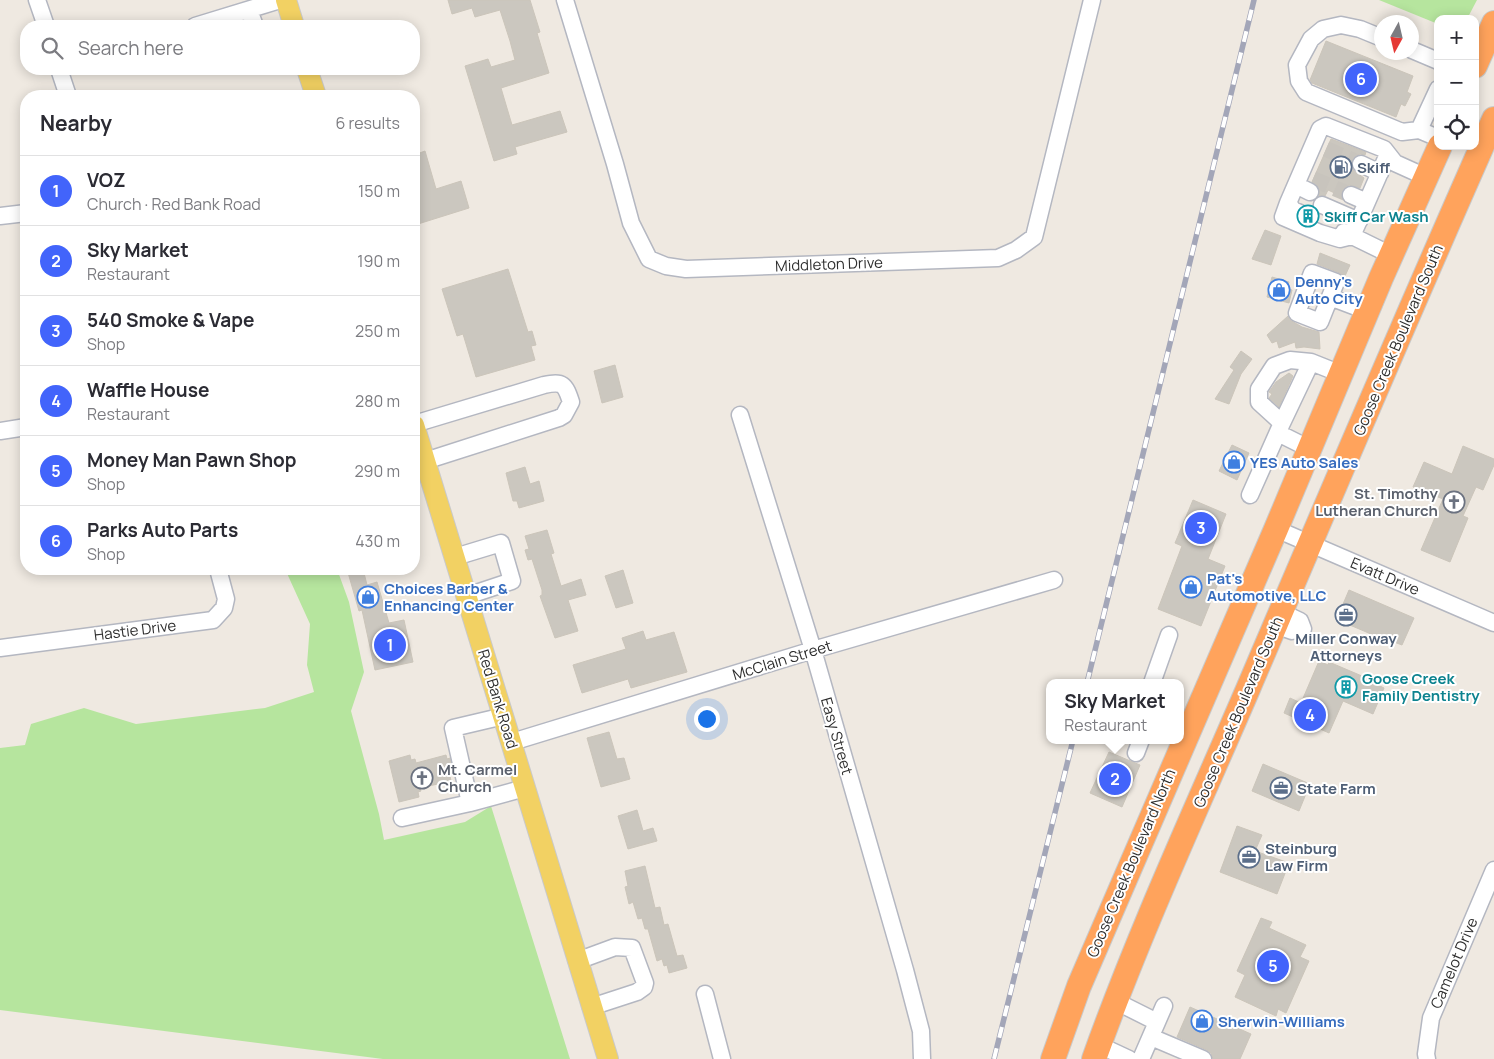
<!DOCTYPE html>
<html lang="en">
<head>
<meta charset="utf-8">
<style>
  body { margin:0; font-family:Manrope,sans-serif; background:#f7f7f7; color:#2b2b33 }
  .controls { position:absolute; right:15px; top:15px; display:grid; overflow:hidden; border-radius:10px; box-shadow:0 2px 12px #0003 }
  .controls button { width:45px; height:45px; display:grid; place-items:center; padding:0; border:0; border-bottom:1px solid #e1e1e2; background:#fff; color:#2b2b33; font:25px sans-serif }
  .compass { position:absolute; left:1374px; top:15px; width:45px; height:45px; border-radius:50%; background:#fff; box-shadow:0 2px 12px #0003; rotate:188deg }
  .you { position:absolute; left:706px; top:718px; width:18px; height:18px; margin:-12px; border:4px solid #fff; border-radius:50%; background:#1a73e8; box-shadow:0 0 0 8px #1a73e833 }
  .badge { display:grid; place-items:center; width:32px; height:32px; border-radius:50%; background:#4264fb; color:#fff; font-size:16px; font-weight:700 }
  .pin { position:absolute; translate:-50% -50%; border:2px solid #fff; box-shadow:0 1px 5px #0006 }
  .popup { position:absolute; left:1046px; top:679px; width:138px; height:65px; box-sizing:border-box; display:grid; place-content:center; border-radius:10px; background:#fff; filter:drop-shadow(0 1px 4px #0005); font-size:16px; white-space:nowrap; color:#7c7c81 }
  .popup b { font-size:19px; color:#2b2b33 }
  .popup::after { content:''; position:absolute; left:50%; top:100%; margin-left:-10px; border:10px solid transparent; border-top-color:#fff }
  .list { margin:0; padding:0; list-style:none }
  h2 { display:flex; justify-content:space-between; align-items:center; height:65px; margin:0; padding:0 20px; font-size:21px }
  h2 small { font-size:16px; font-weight:400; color:#7c7c81 }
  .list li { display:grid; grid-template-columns:32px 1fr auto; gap:15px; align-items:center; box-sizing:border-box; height:70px; padding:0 20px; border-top:1px solid #e1e1e2 }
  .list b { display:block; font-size:19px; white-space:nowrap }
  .list p { margin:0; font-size:16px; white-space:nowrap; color:#7c7c81 }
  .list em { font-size:16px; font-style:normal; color:#7c7c81 }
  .icon { flex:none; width:28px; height:28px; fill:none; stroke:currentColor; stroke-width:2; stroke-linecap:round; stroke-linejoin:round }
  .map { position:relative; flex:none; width:1494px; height:1059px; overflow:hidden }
  .search { position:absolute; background:#fff; box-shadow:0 2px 12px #0003; left:20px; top:20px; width:400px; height:55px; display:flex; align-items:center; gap:12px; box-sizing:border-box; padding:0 18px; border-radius:20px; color:#7c7c81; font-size:19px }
  .panel { position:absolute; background:#fff; box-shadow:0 2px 12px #0003; left:20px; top:90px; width:400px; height:485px; border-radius:20px }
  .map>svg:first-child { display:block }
</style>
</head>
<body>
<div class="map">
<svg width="1494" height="1059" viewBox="0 0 1494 1059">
  <rect width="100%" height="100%" fill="#efe9e1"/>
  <!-- green -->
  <path fill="#b6e59e" d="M1379,0H1477L1467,19H1438V24Z
    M285,569H337L349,602L364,672L351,711L379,814L384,840L465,822L491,806L570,1059H383L0,1010V748L25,745L31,724L84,708L136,724L265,708L314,692L307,665L310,624Z"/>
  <!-- building -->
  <path fill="#cbc7bf" stroke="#cbc5ba" d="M448,0H530L540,32L537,33L549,73L501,88L512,125L560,111L567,132L515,147L517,154L494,161L465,66L488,59L491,67L515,60L510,41L500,10L475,17L472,8L452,14Z
    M1326,41L1413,76L1407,92L1411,94L1405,106L1401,104L1396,117L1312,83L1310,80Z
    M1331,139L1366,152L1365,155L1360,154L1355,156L1351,164L1353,170L1364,178L1360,188L1349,185L1345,187L1341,196L1328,190L1325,196H1319V187L1312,182Z
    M425,151L436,189L461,181L469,208L418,224L414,211V155Z
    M1265,230L1281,236L1271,265L1252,259Z
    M1320,253L1350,265L1345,276L1340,273L1317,264Z
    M508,269L528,332L532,331L536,345L531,346L535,360L476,377L463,334L457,336L442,289Z
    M1272,277L1289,282L1287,289L1292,290L1289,303L1267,297Z
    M1288,316L1290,320L1302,327L1319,332L1320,349L1304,347L1296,348L1295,342L1279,348L1277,341L1272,343L1267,335Z
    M1241,351L1252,359L1241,374L1229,404L1215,399L1234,370L1230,367Z
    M615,365L623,397L602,403L594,371Z
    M1289,373L1293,376L1279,407L1269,398L1272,394L1269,392L1276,382Z
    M1232,445L1249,453L1237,480L1219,471Z
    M1463,446L1494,459V465L1483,490L1476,487L1463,516L1468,518L1450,562L1421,550L1443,499L1413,487L1424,462L1452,474Z
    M525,467L530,484L539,481L544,501L519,508L517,501H513L506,473Z
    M1193,500L1226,514L1208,559L1225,566L1201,626L1158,609L1182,546L1175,543Z
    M547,530L554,553L551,554L561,586L581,579L586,595L568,600L578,631L555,638L540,596L542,595V590L532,559L528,560L525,550L529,549L525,536Z
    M347,569H363L367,585L377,582L389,623L404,620L413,662L375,670L362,610L359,611Z
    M623,570L633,603L616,608L605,576Z
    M1349,590L1414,618L1402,645L1394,642L1393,644L1364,631L1345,623L1347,620L1338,616Z
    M643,631L646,640L674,632L687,672L631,688L628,679L582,693L573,665L626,649L622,638Z
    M1319,661L1328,665L1329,662L1376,682V684L1384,688L1373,714L1343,701L1329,733L1284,713L1290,698L1301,703Z
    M609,732L617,759L624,758L630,779L601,787L587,738Z
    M1109,752L1140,765L1122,807L1090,793Z
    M410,755L411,760L415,759L416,763L446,755L447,759L450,758L453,775L450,776L451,781L420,788L421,791L418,792L419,797L399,802L389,761Z
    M1263,764L1310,784L1299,811L1252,791Z
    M637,810L643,831L653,828L657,841L628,849L618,816Z
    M1237,826L1262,835L1255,851L1289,863L1277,894L1220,872Z
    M645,866L655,908L660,907L664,925L668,924L677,956L683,955L687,968L669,973L667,965L664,966L662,959L657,961L648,929H645L642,918L638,919L633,902L629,904L625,887L628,886L625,871Z
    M1261,918L1272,922L1269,928L1306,945L1300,957L1309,961L1286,1013L1278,1009L1276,1016L1235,997L1245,975L1237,971Z
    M1190,1007L1251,1034L1240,1059H1213L1211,1053L1207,1050L1177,1037Z"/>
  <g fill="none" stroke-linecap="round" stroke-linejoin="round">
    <!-- minor-tunnel -->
    <path stroke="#c8c4bd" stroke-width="16" stroke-dasharray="16 8" stroke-linecap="butt" d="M1326,149L1361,164
      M1313,179L1351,195
      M1300,213L1315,220"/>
    <!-- minor casing -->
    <g stroke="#b4b7c1" stroke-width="19">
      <path id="minor" d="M37,0L46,26
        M565,0L615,164L631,223L649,259L666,266L686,269L998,258L1016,250L1034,237L1092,0
        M249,10L255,26
        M195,26L280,0
        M1382,38L1360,29L1341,25L1323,29L1311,39L1297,65L1299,81L1306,92L1402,132L1419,130L1438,138
        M1412,50L1438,61
        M59,69L68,96
        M1419,130L1438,89
        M1361,164L1380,173
        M1296,185L1310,192
        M1351,195L1367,202
        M1288,203L1283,217L1320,233L1340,239L1352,236L1388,154
        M1322,205L1359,221
        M1300,213L1293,210L1288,203L1320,129L1326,126L1384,149L1395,163L1426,177
        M0,216L26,213
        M1344,232L1391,255
        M1330,297L1320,322L1297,313L1312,273L1336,282L1330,297L1367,311
        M740,415L813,650L905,970L921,1031L922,1059
        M1282,423L1311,362
        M414,424L544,385C563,381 565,384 571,402L564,415L559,418L425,461
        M0,431L26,427
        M1278,433L1310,449
        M1250,495L1282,423L1259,402V389L1274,366L1290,360L1311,362L1341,374
        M1276,529L1494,623
        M455,557L501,543L512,581L467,596
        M1275,625L1292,631L1303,629L1300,621L1281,612
        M0,648L213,620L224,608L226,599L218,569
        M1152,683L1169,635
        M512,742L813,650L1054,580
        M1136,753L1141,740
        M470,803L525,788
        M402,818L470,803L453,728L504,716
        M577,961L615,947L632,948L645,983L644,987L637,992L591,1007
        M705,994L722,1059
        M1115,1001L1157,1022
        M1151,1037L1203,1059
        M1099,1045L1129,1059
        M1141,1059L1164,1006
        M1427,1059L1426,1054L1431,1018L1494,870"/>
    </g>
    <!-- major casing -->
    <g stroke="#c9c9c9" stroke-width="22">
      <path id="major" d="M286,0L294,26
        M307,69L316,96
        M414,425L608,1059"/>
    </g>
    <!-- highway casing -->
    <g stroke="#c9c9c9" stroke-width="26">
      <path id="highway" d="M1475,66L1494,23
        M1053,1059L1079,986L1276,529L1381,278L1440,146
        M1094,1059C1139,933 1195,812 1248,689C1329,499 1410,308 1494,119"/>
    </g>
    <!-- minor -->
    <use href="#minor" stroke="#fff" stroke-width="16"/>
    <!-- major -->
    <use href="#major" stroke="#f2d163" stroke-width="20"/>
    <!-- highway -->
    <use href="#highway" stroke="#ffa35c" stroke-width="24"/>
    <!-- rail casing -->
    <g stroke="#a3a6b8" stroke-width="5.5">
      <path id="rail" d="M1087,683L1254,0
        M994,1059L1073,740"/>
    </g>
    <!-- rail -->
    <use href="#rail" stroke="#fff" stroke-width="4" stroke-dasharray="11" stroke-linecap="butt"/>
  </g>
  <!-- icons -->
  <defs>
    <g id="fuel-ring" transform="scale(1.125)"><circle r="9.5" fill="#fff" stroke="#5c6f8a" stroke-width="1.5"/><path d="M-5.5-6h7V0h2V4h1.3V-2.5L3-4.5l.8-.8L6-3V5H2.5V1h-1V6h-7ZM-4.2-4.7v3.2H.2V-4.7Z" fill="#5c6f8a"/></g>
    <g id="building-ring" transform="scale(1.125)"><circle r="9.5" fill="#fff" stroke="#0f9aa8" stroke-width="1.5"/><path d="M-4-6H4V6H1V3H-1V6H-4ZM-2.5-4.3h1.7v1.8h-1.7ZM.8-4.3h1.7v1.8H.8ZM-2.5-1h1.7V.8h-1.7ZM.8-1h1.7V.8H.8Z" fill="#0f9aa8"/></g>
    <g id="shop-ring" transform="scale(1.125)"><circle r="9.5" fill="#fff" stroke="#3f7fe0" stroke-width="1.5"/><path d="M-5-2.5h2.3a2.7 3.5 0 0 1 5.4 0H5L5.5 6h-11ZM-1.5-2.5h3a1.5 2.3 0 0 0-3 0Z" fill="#3f7fe0"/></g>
    <g id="church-ring" transform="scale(1.125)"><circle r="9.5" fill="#fff" stroke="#6b7280" stroke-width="1.5"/><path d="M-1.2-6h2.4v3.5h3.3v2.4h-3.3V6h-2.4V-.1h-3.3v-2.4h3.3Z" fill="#6b7280"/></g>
    <g id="office-ring" transform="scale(1.125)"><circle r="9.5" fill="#fff" stroke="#5c6f8a" stroke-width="1.5"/><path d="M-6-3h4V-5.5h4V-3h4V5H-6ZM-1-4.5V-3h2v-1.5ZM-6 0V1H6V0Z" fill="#5c6f8a"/></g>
  </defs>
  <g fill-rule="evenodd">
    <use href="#fuel-ring" x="1341" y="167"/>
    <use href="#building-ring" x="1308" y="216"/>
    <use href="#shop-ring" x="1279" y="290"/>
    <use href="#shop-ring" x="1234" y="462"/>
    <use href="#church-ring" x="1454" y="502"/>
    <use href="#shop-ring" x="1191" y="587"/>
    <use href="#shop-ring" x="368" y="597"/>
    <use href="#office-ring" x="1346" y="615"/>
    <use href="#building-ring" x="1346" y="687"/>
    <use href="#church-ring" x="422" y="778"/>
    <use href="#office-ring" x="1281" y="788"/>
    <use href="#office-ring" x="1249" y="857"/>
    <use href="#shop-ring" x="1202" y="1021"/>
  </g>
  <g text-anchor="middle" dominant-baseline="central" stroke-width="4" stroke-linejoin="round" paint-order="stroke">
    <!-- service labels -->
    <g font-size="15" font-weight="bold" fill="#4e5e75" stroke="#fff" text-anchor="start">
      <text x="1357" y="167">Skiff</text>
      <text x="1346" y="638" text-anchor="middle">Miller Conway<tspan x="1346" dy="17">Attorneys</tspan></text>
      <text x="1297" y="788">State Farm</text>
      <text x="1265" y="848">Steinburg<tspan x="1265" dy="17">Law Firm</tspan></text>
    </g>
    <!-- culture labels -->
    <g font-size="15" font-weight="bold" fill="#0d838f" stroke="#fff" text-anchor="start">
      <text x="1324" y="216">Skiff Car Wash</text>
      <text x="1362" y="678">Goose Creek<tspan x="1362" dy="17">Family Dentistry</tspan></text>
    </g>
    <!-- street labels -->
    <g font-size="15" fill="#2e2e2e" stroke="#fff">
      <text transform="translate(829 264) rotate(-2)">Middleton Drive</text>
      <text transform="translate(1398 340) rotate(-67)">Goose Creek Boulevard South</text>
      <text transform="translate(1385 576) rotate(23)">Evatt Drive</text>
      <text transform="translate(135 630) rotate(-7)">Hastie Drive</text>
      <text transform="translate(782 660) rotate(-17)">McClain Street</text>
      <text transform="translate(498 699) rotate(73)">Red Bank Road</text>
      <text transform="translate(1238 712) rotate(-67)">Goose Creek Boulevard South</text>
      <text transform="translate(837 736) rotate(74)">Easy Street</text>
      <text transform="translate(1131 863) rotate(-67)">Goose Creek Boulevard North</text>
      <text transform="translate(1454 963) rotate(-67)">Camelot Drive</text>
    </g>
    <!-- shop labels -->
    <g font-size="15" font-weight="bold" fill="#366cbe" stroke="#fff" text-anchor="start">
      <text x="1295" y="281">Denny's<tspan x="1295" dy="17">Auto City</tspan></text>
      <text x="1250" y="462">YES Auto Sales</text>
      <text x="1207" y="578">Pat's<tspan x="1207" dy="17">Automotive, LLC</tspan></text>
      <text x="384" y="588">Choices Barber &amp;<tspan x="384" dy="17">Enhancing Center</tspan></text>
      <text x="1218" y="1021">Sherwin-Williams</text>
    </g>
    <!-- worship labels -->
    <g font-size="15" font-weight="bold" fill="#5b616d" stroke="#fff" text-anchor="end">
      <text x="1438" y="493">St. Timothy<tspan x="1438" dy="17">Lutheran Church</tspan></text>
      <text x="438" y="769" text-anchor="start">Mt. Carmel<tspan x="438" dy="17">Church</tspan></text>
    </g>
  </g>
</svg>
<div class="controls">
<button>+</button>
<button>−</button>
<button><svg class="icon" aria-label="locate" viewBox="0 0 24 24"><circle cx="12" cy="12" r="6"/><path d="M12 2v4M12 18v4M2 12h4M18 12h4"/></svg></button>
</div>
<svg class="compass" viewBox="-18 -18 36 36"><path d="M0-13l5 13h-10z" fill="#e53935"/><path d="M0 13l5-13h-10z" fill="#7c7c81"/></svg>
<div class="you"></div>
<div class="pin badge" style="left:390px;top:645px">1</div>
<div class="pin badge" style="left:1115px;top:779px">2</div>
<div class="popup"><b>Sky Market</b>Restaurant</div>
<div class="pin badge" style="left:1201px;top:528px">3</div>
<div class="pin badge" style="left:1310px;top:715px">4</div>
<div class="pin badge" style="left:1273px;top:966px">5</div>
<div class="pin badge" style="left:1361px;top:79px">6</div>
<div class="search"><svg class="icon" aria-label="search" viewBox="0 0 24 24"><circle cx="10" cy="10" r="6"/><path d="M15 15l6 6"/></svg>Search here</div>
<section class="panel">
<h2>Nearby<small>6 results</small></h2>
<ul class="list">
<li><span class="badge">1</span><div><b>VOZ</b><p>Church · Red Bank Road</p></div><em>150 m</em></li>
<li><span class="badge">2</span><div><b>Sky Market</b><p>Restaurant</p></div><em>190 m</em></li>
<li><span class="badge">3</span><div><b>540 Smoke &amp; Vape</b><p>Shop</p></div><em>250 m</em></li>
<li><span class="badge">4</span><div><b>Waffle House</b><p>Restaurant</p></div><em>280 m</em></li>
<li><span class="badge">5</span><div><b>Money Man Pawn Shop</b><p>Shop</p></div><em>290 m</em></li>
<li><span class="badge">6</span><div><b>Parks Auto Parts</b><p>Shop</p></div><em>430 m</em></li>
</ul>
</section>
</div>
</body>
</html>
